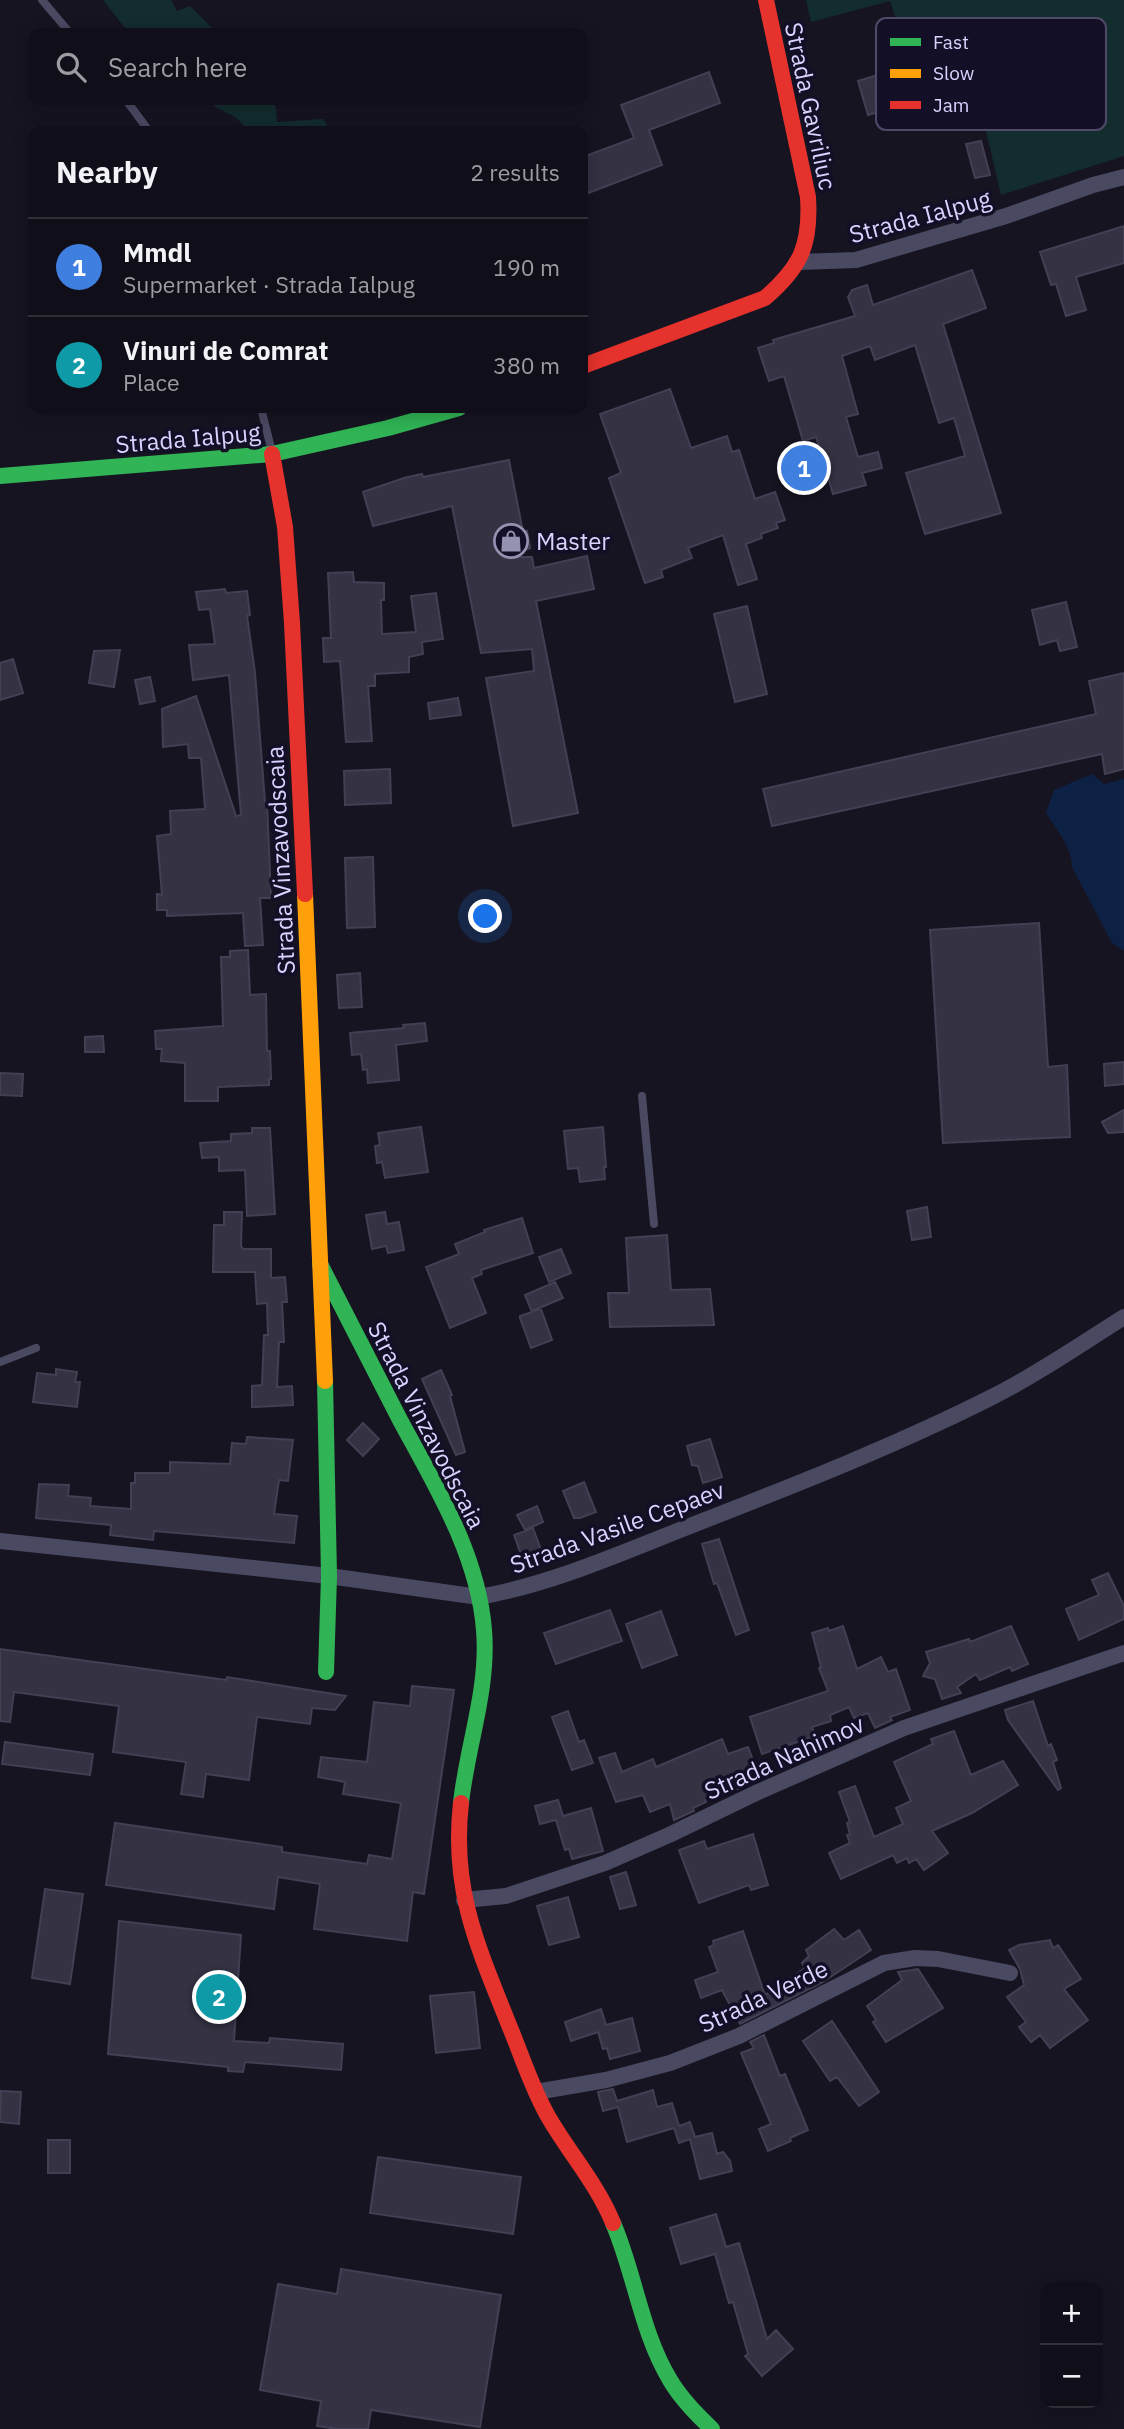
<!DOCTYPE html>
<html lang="en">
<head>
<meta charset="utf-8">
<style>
  body { margin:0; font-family:"IBM Plex Sans",sans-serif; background:#191822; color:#f1f3f6 }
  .controls { position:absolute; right:21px; bottom:21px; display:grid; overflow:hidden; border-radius:14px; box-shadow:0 4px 18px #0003 }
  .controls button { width:63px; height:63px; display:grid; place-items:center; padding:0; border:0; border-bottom:2px solid #302f38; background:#100f19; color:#f1f3f6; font:35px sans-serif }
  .you { position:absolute; left:486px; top:917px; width:24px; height:24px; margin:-18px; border:5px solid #fff; border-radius:50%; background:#1a73e8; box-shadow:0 0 0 10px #1a73e833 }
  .badge { display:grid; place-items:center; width:46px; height:46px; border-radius:50%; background:#9591b1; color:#fff; font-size:23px; font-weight:700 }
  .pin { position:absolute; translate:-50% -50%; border:4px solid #fff; box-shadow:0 2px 7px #0006 }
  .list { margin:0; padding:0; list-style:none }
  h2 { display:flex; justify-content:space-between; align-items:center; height:91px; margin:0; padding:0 28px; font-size:30px }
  h2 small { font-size:23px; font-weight:400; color:#9c9ca2 }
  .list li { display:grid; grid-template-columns:46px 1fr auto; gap:21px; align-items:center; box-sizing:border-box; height:98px; padding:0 28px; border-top:2px solid #302f38 }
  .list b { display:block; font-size:26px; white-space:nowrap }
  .list p { margin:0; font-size:23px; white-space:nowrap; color:#9c9ca2 }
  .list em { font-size:23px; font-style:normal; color:#9c9ca2 }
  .icon { flex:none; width:38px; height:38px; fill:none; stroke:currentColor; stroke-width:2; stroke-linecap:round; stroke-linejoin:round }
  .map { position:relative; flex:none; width:1124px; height:2429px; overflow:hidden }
  .search { position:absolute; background:#100f19; box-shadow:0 4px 18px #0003; left:28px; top:28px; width:560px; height:77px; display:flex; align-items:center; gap:18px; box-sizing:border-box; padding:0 24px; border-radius:14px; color:#9c9ca2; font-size:26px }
  .panel { position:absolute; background:#100f19; box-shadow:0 4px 18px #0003; left:28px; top:126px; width:560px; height:287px; border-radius:14px }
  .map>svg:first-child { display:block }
</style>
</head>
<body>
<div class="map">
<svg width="1124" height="2429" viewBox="0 0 1124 2429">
  <rect width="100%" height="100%" fill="#161421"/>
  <!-- green -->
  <path fill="#132c2d" d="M103,0H171L177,11L190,6L217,33H129Z
    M806,0H1124V156L1001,195L966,46L909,58L890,1L811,22Z
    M211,100H273L276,109L277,122L323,119L331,131H250L235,117L214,106Z"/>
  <!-- water -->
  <path fill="#0d2144" d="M1092,774L1104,784L1124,779V951L1112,943L1072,867C1072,847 1056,829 1046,813L1054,790Z"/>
  <!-- building -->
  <path fill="#343243" stroke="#433f54" stroke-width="2" d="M935,58L945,92L868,115L858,81Z
    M709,72L720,103L649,130L662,165L583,195V157L634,138L621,105Z
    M981,141L990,175L975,178L966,144Z
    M1124,226V263L1076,277L1086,310L1066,316L1056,284L1051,285L1040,252Z
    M972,270L986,308L943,324L1001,513L925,534L906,473L965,456L954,418L939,423L915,345L875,360L870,346L842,356L858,414L846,417L858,457L878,452L882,468L862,473L866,485L833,494L816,437L803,441L784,376L769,381L758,348L774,343L773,340L855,316L848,297L852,290L867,285L873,305Z
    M670,389L691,448L727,436L732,452L739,450L755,499L775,492L785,520L776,523L778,528L761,534L762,538L746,544L757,579L738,585L723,535L688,548L692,558L661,570L663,577L645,583L609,478L621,473L600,414Z
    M509,460L523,532L527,531L530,548L506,557H532L534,568L587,556L594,589L536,601L578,813L513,826L486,678L534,671L532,649L481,653L452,506L373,526L363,492L404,478L422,474L423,477Z
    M353,572L354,582L384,583V600H381L382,634L416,632L411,596L436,593L443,639L422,642L423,654L409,657V672L375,674V686H368L372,741L346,742L340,661L324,662L323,638H331L328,573Z
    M225,589L226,593L247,591L250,615L247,616L255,672L265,802H267L271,898H260L263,945L245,946L243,913L167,916V910H157V894L162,895L157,836L171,834L170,811L205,809L201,758H189L188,744L163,747L162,709L196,696L236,816L241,815L229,675L193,680L189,645L215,644L210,609L199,610L196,592Z
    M1066,602L1077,647L1060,651L1057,640L1040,645L1032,610Z
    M747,606L767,694L735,702L714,614Z
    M120,650L114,687L89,683L94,651Z
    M13,659L23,693L0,700V663Z
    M1124,673V769L1105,774L1102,754L772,826L763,789L1096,714L1089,681Z
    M150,677L155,701L140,704L135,680Z
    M458,698L461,715L430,719L428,703Z
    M390,769L391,803L345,805L344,771Z
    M373,857L375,927L347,928L345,858Z
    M1039,923L1048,1067L1067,1065L1070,1137L943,1143L930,930Z
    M248,950L250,995L266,994L267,1051H270L271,1079H269V1085L218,1087V1101H185V1063L161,1061L162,1049H156L155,1031L223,1026L221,957H230V951Z
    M360,973L362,1007L339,1008L337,975Z
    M425,1023L427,1041L396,1045L399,1080L368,1083L367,1069L363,1070L361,1054L352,1055L350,1033L404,1028L403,1025Z
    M103,1036L104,1052H85V1037Z
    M1124,1062V1084L1105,1086L1104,1064Z
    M0,1073L23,1074L22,1096L0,1095Z
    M1124,1110V1132L1108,1133L1102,1122Z
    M421,1127L428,1172L385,1178L382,1162L377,1163L375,1146L380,1145L378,1133Z
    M603,1127L606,1167H604L605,1179L580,1182L578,1168L568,1169L564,1131Z
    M252,1128H270L275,1214L247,1216L245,1170L219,1171V1157L202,1158L200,1143L231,1141V1134L252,1133Z
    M927,1207L931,1237L912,1240L907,1211Z
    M224,1212H242L241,1246L243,1249H271V1278L285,1277L287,1302H282L284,1342H279L277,1387L292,1386L293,1405L252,1407V1386L262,1385L264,1335H268L267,1303L257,1304L255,1272H213L214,1225H224Z
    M385,1212L387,1224L399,1222L404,1250L388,1253L386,1246L372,1249L366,1215Z
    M522,1218L533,1253L481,1270L482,1274L472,1278L486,1313L450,1328L426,1267L459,1254L455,1244L485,1232L484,1230Z
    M667,1235L671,1290L710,1289L714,1325L610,1327L608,1293H629L626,1238Z
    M561,1249L571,1273L549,1282L539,1257Z
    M555,1282L563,1298L532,1311L541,1309L552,1340L531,1348L520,1318V1316L532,1312L525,1295Z
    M56,1369L77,1372L75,1382H80L77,1407L33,1402L37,1373L56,1375Z
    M441,1370L452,1395L450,1396L465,1452L456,1455L422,1379Z
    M363,1423L379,1439L363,1456L347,1440Z
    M247,1437L293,1440L288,1481L279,1480L274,1514L297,1516L294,1543L154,1531L153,1540L110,1535L111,1525L36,1518L39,1484L69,1485L68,1496L91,1498L90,1506L131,1509V1483H135V1473H170V1462L230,1464L232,1443L246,1444Z
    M710,1439L722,1477L703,1483L698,1466L692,1465L687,1446Z
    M584,1482L596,1512L580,1518H574L563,1491Z
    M537,1506L543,1522L525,1530L517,1515Z
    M533,1528L541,1550L522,1557L514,1535Z
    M719,1539L749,1630L736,1635L717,1583L714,1584L702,1544Z
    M1108,1573L1124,1606V1619L1079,1640L1066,1609L1099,1595L1092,1580Z
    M610,1610L622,1641L556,1664L544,1633Z
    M661,1611L677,1655L642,1668L626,1624Z
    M843,1626L857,1669L881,1657L888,1672L896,1669L910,1710L890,1717L892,1720L875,1728L868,1713L854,1718L849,1707L830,1715L831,1721L812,1727L815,1736L762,1754L750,1717L828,1691L819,1668L821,1667L812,1633L828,1628L829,1631Z
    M1011,1626L1028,1664L1012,1671L1010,1667L980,1680L976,1674L957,1687L961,1693L942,1699L935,1679L923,1676L930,1663L926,1652L969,1639L970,1642Z
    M0,1649L226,1680L227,1677L346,1696L335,1710L312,1708L310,1724L257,1717L249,1780L206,1774L203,1797L181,1794L186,1762L113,1752L119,1706L14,1692L10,1722L0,1721Z
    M412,1686L454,1690L424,1894L413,1892L407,1941L314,1929L320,1884L278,1877L274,1909L106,1885L115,1823L282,1847V1852L367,1864L369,1855L392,1859L401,1803L343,1794L345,1782L318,1777L321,1757L367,1762L374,1702L410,1706Z
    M1033,1701L1048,1746L1051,1744L1057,1760L1053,1762L1061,1788L1058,1790L1008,1720L1005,1710Z
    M568,1711L579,1742L584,1740L593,1763L572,1770L552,1717Z
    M954,1731L971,1775L1003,1761L1018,1785L972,1813L932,1831L948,1853L924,1870L916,1859L909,1863L907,1858L897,1863L893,1855L841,1879L829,1853L850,1843L847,1835L850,1834L847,1823L850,1822L839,1792L855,1786L874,1837L903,1824L896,1808L911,1801L894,1762L933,1744L931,1739Z
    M722,1739L728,1754L748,1747L757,1771L740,1777L743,1787L705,1800L706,1802L693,1808L694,1811L674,1820L670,1804L650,1812L643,1795L616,1802L599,1758L615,1753L622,1772L653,1759L656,1767Z
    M5,1742L93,1754L90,1775L2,1764Z
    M558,1800L563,1816L591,1808L603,1851L572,1859L569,1849L565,1850L556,1820L540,1824L535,1806Z
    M753,1834L768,1885L751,1890L749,1885L699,1903L679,1850L704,1841L707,1849Z
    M626,1872L636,1905L620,1909L610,1877Z
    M45,1889L83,1894L70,1984L32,1978Z
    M568,1897L579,1937L549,1945L537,1906Z
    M119,1921L241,1935L234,2041L269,2043L270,2038L343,2044L341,2070L245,2062L243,2072L228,2071V2067L108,2054Z
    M834,1929L844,1940L859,1930L871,1950L823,1982L740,2024L722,1990L701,1998L695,1980L718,1972L709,1947L714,1945L713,1941L743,1931L765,1995L805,1968L802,1963L809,1956L806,1950Z
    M1050,1940L1053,1948L1058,1945L1081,1979L1064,1989L1088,2020L1050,2048L1040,2035L1031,2042L1019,2027L1026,2022L1007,1997L1024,1985L1020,1969L1009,1950L1019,1945Z
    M918,1969L943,2008L886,2042L873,2022L876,2020L867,2006L902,1980L898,1972Z
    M474,1992L480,2048L436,2053L430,1996Z
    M601,2009L606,2025L632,2018L640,2051L610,2059L607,2048L603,2049L598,2032L571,2041L565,2022Z
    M832,2021L879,2092L859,2106L837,2077L830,2081L803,2041Z
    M764,2035L780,2076L785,2074L808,2130L790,2138L791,2141L768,2151L759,2129L771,2124L741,2053L754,2048L750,2042Z
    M613,2089L617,2101L653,2090L657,2107L672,2103L679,2126L690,2122L695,2137L712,2133L717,2154L723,2152L730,2161L732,2171L700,2179L690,2139L679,2143L674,2128L627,2142L618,2107L603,2111L598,2092Z
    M1,2091L21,2092L19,2124L0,2122Z
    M48,2140H70V2173H48Z
    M378,2157L521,2177L513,2234L370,2213Z
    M716,2214L726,2247L739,2243L767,2339L776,2330L793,2349L762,2376L745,2356L748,2354L733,2302L729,2303L715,2254L681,2264L670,2228Z
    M341,2269L501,2295L480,2427L371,2410L368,2429H338L317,2426L321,2401L260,2390L278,2284L337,2294Z"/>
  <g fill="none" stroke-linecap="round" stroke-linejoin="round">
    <!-- lane -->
    <path stroke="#4a4962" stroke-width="8" d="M42,0L70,33
      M126,100L149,131
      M261,408L272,452
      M642,1096L654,1224
      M0,1362L36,1348"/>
    <!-- street -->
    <path stroke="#4a4962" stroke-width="16" d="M799,262L856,260L1006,216L1093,185L1124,177
      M0,1541L329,1576L479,1597C552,1584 621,1553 690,1526C792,1486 895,1446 992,1397C1038,1374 1081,1344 1124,1317
      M464,1900L506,1896L605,1863L669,1835L758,1792L904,1728L1124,1653
      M536,2092L606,2080L670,2063L739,2036L884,1963L915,1958L938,1959L1010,1973"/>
    <!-- fast -->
    <path stroke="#30b455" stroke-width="16" d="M0,476L272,454L388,428L459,408
      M320,1264C347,1316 373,1368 400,1420C435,1485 478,1554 484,1630C489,1689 467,1746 461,1803
      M325,1381L329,1576L326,1672
      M613,2223C635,2274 641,2332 670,2380C681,2399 696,2414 712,2429"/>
    <!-- slow -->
    <path stroke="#ff9f0a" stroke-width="16" d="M305,894L325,1381"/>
    <!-- jam -->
    <path stroke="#e5322d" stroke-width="16" d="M583,366L765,298C801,267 811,245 808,197L766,0
      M272,454L285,527L292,623L305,894
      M461,1803C451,1890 478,1947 509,2025C522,2056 532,2089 549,2118C570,2154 597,2184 613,2223"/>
  </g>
  <!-- icons -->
  <defs>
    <g id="shop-ring" transform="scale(1.75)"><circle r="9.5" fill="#130f26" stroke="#9591b1" stroke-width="1.5"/><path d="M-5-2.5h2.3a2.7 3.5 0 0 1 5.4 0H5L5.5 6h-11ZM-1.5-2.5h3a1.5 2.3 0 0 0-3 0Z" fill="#9591b1"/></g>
  </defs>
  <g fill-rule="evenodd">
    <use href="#shop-ring" x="511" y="541"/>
  </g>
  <g text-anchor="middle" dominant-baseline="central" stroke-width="7" stroke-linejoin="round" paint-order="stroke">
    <!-- street labels -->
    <g font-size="24" fill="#d9d4ff" stroke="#130f26">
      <text transform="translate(811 106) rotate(78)">Strada Gavriliuc</text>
      <text transform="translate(920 216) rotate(-15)">Strada Ialpug</text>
      <text transform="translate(188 438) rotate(-5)">Strada Ialpug</text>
      <text transform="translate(280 860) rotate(-93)">Strada Vinzavodscaia</text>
      <text transform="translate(427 1425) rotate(63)">Strada Vinzavodscaia</text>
      <text transform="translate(617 1527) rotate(-20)">Strada Vasile Cepaev</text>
      <text transform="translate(784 1757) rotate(-24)">Strada Nahimov</text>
      <text transform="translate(763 1996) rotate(-25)">Strada Verde</text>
    </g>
    <!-- poi labels -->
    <g font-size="24" fill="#d9d4ff" stroke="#130f26" text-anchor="start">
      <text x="536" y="541">Master</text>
    </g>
  </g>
  <!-- legend -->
  <rect x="876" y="18" width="230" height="112" rx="10" fill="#130f26" stroke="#4e4a67" stroke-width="2"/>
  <rect x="890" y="38" width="31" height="8" fill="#30b455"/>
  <rect x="890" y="69" width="31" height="9" fill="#ff9f0a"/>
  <rect x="890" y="101" width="31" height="8" fill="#e5322d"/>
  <g font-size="19" fill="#d9d4ff">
    <text x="933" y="49">Fast</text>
    <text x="933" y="80">Slow</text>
    <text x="933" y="112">Jam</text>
  </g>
</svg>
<div class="controls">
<button>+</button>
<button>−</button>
</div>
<div class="you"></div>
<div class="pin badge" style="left:804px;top:468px;background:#3f7fe0">1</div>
<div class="pin badge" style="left:219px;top:1997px;background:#0f9aa8">2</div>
<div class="search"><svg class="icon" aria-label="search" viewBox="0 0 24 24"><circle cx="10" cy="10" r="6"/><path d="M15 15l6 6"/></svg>Search here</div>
<section class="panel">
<h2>Nearby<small>2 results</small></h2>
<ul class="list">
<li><span class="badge" style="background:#3f7fe0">1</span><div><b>Mmdl</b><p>Supermarket · Strada Ialpug</p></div><em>190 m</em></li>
<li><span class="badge" style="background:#0f9aa8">2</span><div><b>Vinuri de Comrat</b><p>Place</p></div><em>380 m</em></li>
</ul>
</section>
</div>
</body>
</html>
